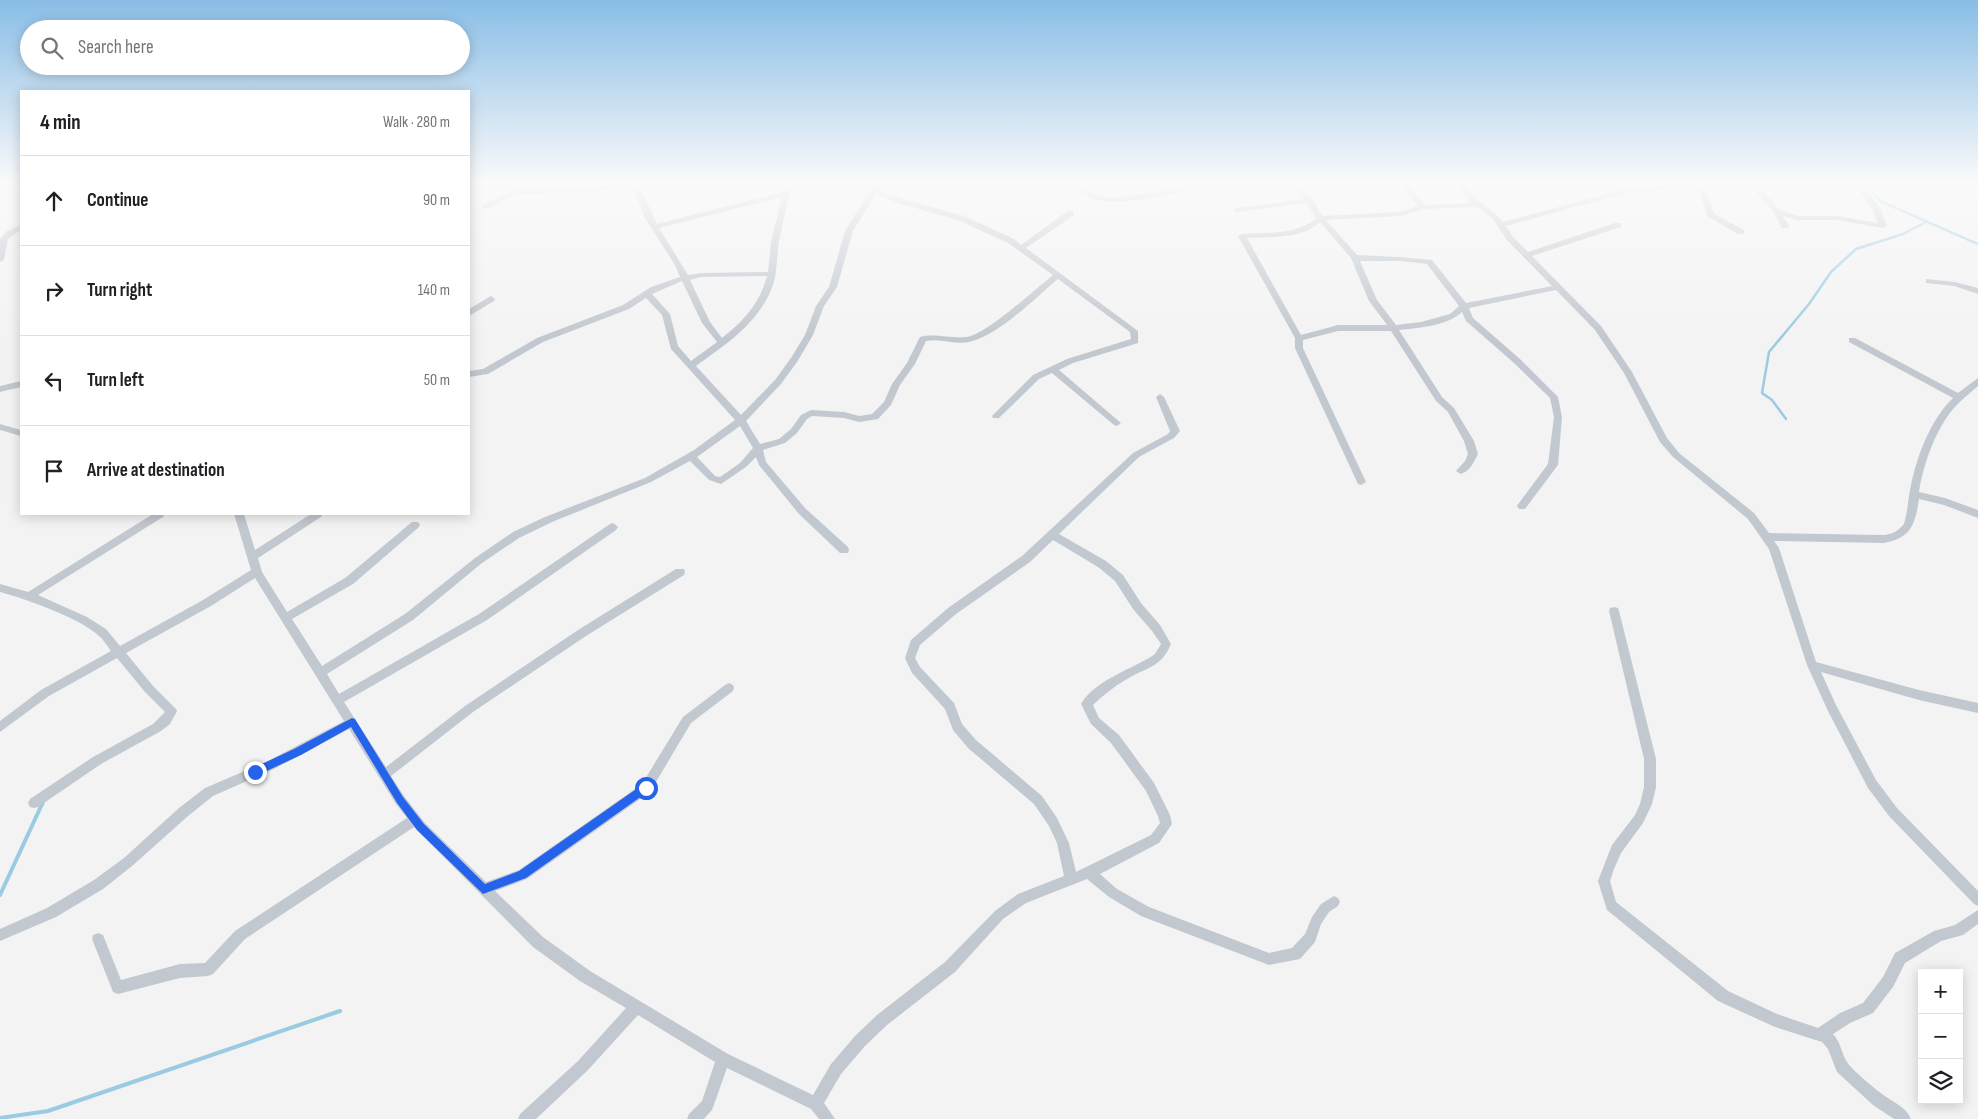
<!DOCTYPE html>
<html lang="en">
<head>
<meta charset="utf-8">
<style>
  body { margin:0; font-family:"Sofia Sans Condensed",sans-serif; background:#f2f2f2; color:#202124 }
  .controls { position:absolute; right:15px; bottom:15px; display:grid; overflow:hidden; border-radius:0px; box-shadow:0 2px 12px #0003 }
  .controls button { width:45px; height:45px; display:grid; place-items:center; padding:0; border:0; border-bottom:1px solid #e0e0e0; background:#fff; color:#202124; font:25px sans-serif }
  .stop { position:absolute; width:15px; height:15px; margin:-11px; border:4px solid #2563eb; border-radius:50%; background:#fff }
  .stop.end { background:#2563eb; border-color:#fff; box-shadow:0 1px 5px #0008 }
  .list { margin:0; padding:0; list-style:none }
  h2 { display:flex; justify-content:space-between; align-items:center; height:65px; margin:0; padding:0 20px; font-size:21px }
  h2 small { font-size:16px; font-weight:400; color:#757577 }
  .list li { display:grid; grid-template-columns:32px 1fr auto; gap:15px; align-items:center; box-sizing:border-box; height:90px; padding:0 20px; border-top:1px solid #e0e0e0 }
  .list b { display:block; font-size:19px; white-space:nowrap }
  .list em { font-size:16px; font-style:normal; color:#757577 }
  .icon { flex:none; width:28px; height:28px; fill:none; stroke:currentColor; stroke-width:2; stroke-linecap:round; stroke-linejoin:round }
  .map { position:relative; flex:none; width:1978px; height:1119px; overflow:hidden }
  .search { position:absolute; background:#fff; box-shadow:0 2px 12px #0003; left:20px; top:20px; width:450px; height:55px; display:flex; align-items:center; gap:12px; box-sizing:border-box; padding:0 18px; border-radius:28px; color:#757577; font-size:19px }
  .panel { position:absolute; background:#fff; box-shadow:0 2px 12px #0003; left:20px; top:90px; width:450px; height:425px; border-radius:0px }
  .map>svg:first-child { display:block }
</style>
</head>
<body>
<div class="map">
<svg width="1978" height="1119" viewBox="0 0 1978 1119">
  <rect width="100%" height="100%" fill="#f4f3f3"/>
  <g fill="none" stroke-linecap="round" stroke-linejoin="round">
    <!-- stream-far1 -->
    <path stroke="#9acbe3" stroke-width="2.5" d="M1862,181L1880,201L1978,244
      M1786,419L1772,400L1762,393L1769,352L1809,304L1831,272L1856,249L1903,234L1926,222"/>
    <!-- stream -->
    <path stroke="#9acbe3" stroke-width="4" d="M0,895L43,802
      M0,1118L48,1111L340,1011"/>
    <!-- street -->
    <path fill="#c2c8cf" fill-rule="evenodd" d="M636,181H656L639,185L657,224L783,192L785,181H793C788,201 783,221 779,241C776,258 778,275 771,290C757,324 725,345 696,366L741,415L775,380L791,358L805,335L816,306L829,287L845,231L873,186L871,184L849,183L846,181H877L881,185L879,190L903,199L964,216L1014,239L1021,245L1068,211H1074V215L1026,248L1138,331V343L1073,363L1059,370L1121,423L1117,426L1114,425L1052,373L1039,379L999,418H993L992,416L1033,375L1067,359L1131,339L1130,332L1058,279C1035,298 998,336 969,342C955,345 941,338 926,341L915,364L900,385L891,405L878,419L859,422L844,418L812,416L807,419L797,433L785,443L763,450L766,462L805,508L848,547L849,550L848,553H840L799,514L759,465L756,457L746,467L721,484L709,480L690,461L651,482L552,522L519,538L482,563L413,620L327,674L339,694L479,614L610,524L613,523L618,527L616,530L487,620L344,702L386,767L465,706L578,630L676,569H684L685,572L684,575L586,636L473,712L391,776L404,796L425,823L486,882L519,870L642,784L683,717L725,685L729,683L733,685L734,688L733,691L691,723L650,792L527,879L495,891L543,937L590,971L728,1054L813,1095L831,1064L855,1036L877,1015L945,962L995,911L1018,894L1064,876L1057,843L1049,826L1034,804L968,748L953,730L945,709L912,673L905,658L911,640L948,608L1022,556L1133,453L1168,434L1170,431L1156,397L1160,394L1164,397L1180,431L1174,438L1139,457L1059,534L1106,561L1123,575L1141,603L1160,625L1171,644C1161,668 1147,667 1127,679C1115,686 1103,695 1093,705L1099,718L1119,735L1154,783L1170,815L1172,824L1159,843L1100,874L1117,889L1149,907L1269,953L1292,948L1305,934L1312,917L1321,904L1334,896L1338,898L1340,902L1338,906L1329,912L1321,924L1315,942L1300,959L1269,965L1141,916L1109,897L1087,879L1026,903L1003,919L955,972L887,1025L865,1046L841,1074L824,1103L835,1119H819L811,1109L727,1068L712,1110L704,1119H687L689,1114L702,1101L715,1062L638,1015L588,1070L536,1119H518L520,1114L578,1061L626,1008L580,981L533,947L414,827L245,939L213,974L208,976L180,978L118,994L113,992L92,939L93,935L98,933L103,935L121,980L180,964L205,963L235,931L407,818L396,804L349,729L274,769L213,796L188,816L132,866L103,889L56,917L0,941V929L47,908L94,880L124,858L179,808L205,788L266,762L344,721L255,578L211,606L126,653L153,686L175,708L177,711L170,724L161,731L101,764L38,807L34,808L30,807L28,803L30,799L93,757L153,724L165,712L145,692L117,658L49,696L0,732V721L41,690L111,651C107,646 104,640 99,636C80,618 26,599 0,592V584L28,592L153,514H165L163,517L38,595L87,617L106,629L120,646L203,600L251,570L234,514H244L255,550L311,514H323L321,517L258,558L262,572L287,612L345,578L412,522H418L420,525L418,528L353,584L292,619L322,666L405,614L475,558L513,532L545,517L645,478L694,450L735,420L671,349L662,315L646,298L629,309L543,342L488,374L469,377V371L483,369L537,338L623,305L651,287L680,277L675,265L645,218L632,186L590,192L516,194L489,208H483V204L515,190L590,188ZM876,194L897,203L958,220L1008,243L1053,275C1034,290 988,333 967,337C951,339 936,333 920,337L907,363L892,384L884,402L872,414L859,416L844,412L811,410L801,415L791,429L779,439L760,444L746,421L781,384L797,362L813,335L824,306L837,287L853,231ZM782,197L771,242L768,272L701,273L688,275L659,228ZM767,276C760,303 744,321 722,338L710,322L690,280L701,277ZM682,281L702,323L717,342L691,361L678,346L670,314L652,294ZM740,426L753,448L740,463L720,477L715,476L697,457ZM1053,540L1098,567L1115,581L1133,609L1152,631L1161,644L1155,654L1149,658C1130,669 1092,683 1081,704L1091,724L1111,743L1146,791L1158,816L1160,823L1151,835L1076,872L1069,843L1057,818L1042,796L976,740L962,724L954,703L920,667L915,658L920,645L956,614L1030,562Z
      M1064,181C1080,181 1093,197 1110,197C1145,197 1178,185 1213,181C1222,180 1232,181 1240,181C1233,185 1223,184 1214,185C1178,191 1141,204 1104,201C1091,200 1074,190 1064,181Z
      M1286,181H1293L1312,198L1322,216L1400,212L1418,206L1397,181H1404L1425,205L1471,203L1462,194L1456,181H1463C1471,200 1491,207 1503,222L1626,189L1686,184L1705,188L1714,214L1744,230V234H1738L1708,217L1699,191L1686,188L1626,193L1506,226L1513,237L1528,252L1615,223H1621V227L1532,256L1601,326L1632,372L1667,438L1679,453L1754,513L1769,533L1884,535C1893,534 1898,531 1904,524C1908,511 1908,498 1911,485C1917,455 1931,419 1953,398L1849,342V338H1855L1958,393L1978,378V386C1968,395 1958,402 1950,413C1934,434 1923,466 1919,492L1945,498L1978,510V518L1944,505L1919,499C1915,525 1911,538 1884,543L1774,541L1779,548L1816,662L1919,690L1978,703V713L1919,700L1821,672L1836,705L1876,780L1897,808L1978,891V906L1974,904L1889,816L1868,788L1828,711L1807,665L1769,549L1748,519L1673,457L1660,442L1624,373L1595,330L1556,290L1469,308L1473,318L1520,359L1558,397L1562,417L1558,465L1525,509H1519L1517,506L1519,503L1548,464L1554,417L1550,398L1514,363L1466,321L1462,312C1447,326 1419,328 1399,330L1442,397L1454,408L1474,441L1478,454C1474,462 1470,471 1461,474L1456,471L1465,461L1468,454L1464,441L1448,412L1436,401L1391,331H1338L1303,340V348L1366,482L1361,485L1358,484L1295,348V338L1238,236L1242,234C1267,232 1296,236 1316,218L1307,203L1237,212L1233,210L1237,208L1303,199ZM1477,207L1493,219L1507,240L1552,286L1466,303L1432,260L1400,257L1357,255L1326,220L1401,216L1424,209ZM1320,222L1351,258L1369,301L1387,325H1338L1301,335L1247,238C1271,236 1301,240 1320,222ZM1360,261H1400L1427,264L1459,306L1450,314L1421,322L1396,325L1377,300Z
      M1747,181H1754L1780,210L1797,216H1837L1878,223L1872,208L1856,187L1864,182L1911,184L1914,181H1922L1913,188L1864,187L1880,208L1887,226L1883,228L1837,220H1797L1783,216L1789,226L1788,228H1782L1774,213Z
      M21,225V230L8,239L4,260L0,262V239L7,231Z
      M1926,279L1955,282L1978,288V294L1954,286L1926,283Z
      M491,296L495,299L494,301L469,316V309Z
      M21,381V387L0,392V386Z
      M0,424L21,430V436L0,430Z
      M1614,607L1618,608L1619,611L1656,759V787L1652,804L1643,823L1621,853L1614,869L1610,881L1616,902L1728,991L1777,1014L1818,1028L1840,1013L1863,1003L1883,977L1895,953L1934,931L1955,925L1978,910V924L1963,935L1941,941L1905,963L1893,987L1873,1013L1850,1023L1833,1034C1841,1042 1841,1053 1847,1062C1852,1070 1873,1087 1882,1094C1892,1102 1906,1106 1911,1119H1894L1873,1105L1837,1072L1828,1049L1822,1042L1775,1027L1718,1001L1607,910L1598,881L1612,845L1635,815L1640,804L1644,787V759L1609,611L1610,608Z"/>
    <!-- secondary -->
    <path fill="#c3c9d3" fill-rule="evenodd" d="M8,181H21V185L0,189V183Z"/>
  </g>
  <!-- sky -->
  <linearGradient id="sky" x2="0" y2="1"><stop stop-color="#89bde6"/><stop offset="0.54" stop-color="#fafafa"/><stop offset="1" stop-color="#fafafa" stop-opacity="0"/></linearGradient>
  <rect width="1978" height="338" fill="url(#sky)"/>
  <!-- route -->
  <path fill="#2563eb" d="M352,718L355,719L403,797L424,824L485,884L519,871L642,785L646,783L650,788L649,791L526,878L483,894L417,830L397,803L351,727L301,755L258,775H251V769L294,749Z"/>
</svg>
<div class="controls">
<button>+</button>
<button>−</button>
<button><svg class="icon" aria-label="layers" viewBox="0 0 24 24"><path d="M12 4l9 5-9 5-9-5zM3 14l9 5 9-5"/></svg></button>
</div>
<div class="stop" style="left:646px;top:788px"></div>
<div class="stop end" style="left:255px;top:772px"></div>
<div class="search"><svg class="icon" aria-label="search" viewBox="0 0 24 24"><circle cx="10" cy="10" r="6"/><path d="M15 15l6 6"/></svg>Search here</div>
<section class="panel">
<h2>4 min<small>Walk · 280 m</small></h2>
<ul class="list">
<li><svg class="icon" aria-label="ahead" viewBox="0 0 24 24"><path d="M12 20V5M6 11l6-6 6 6"/></svg><div><b>Continue</b></div><em>90 m</em></li>
<li><svg class="icon" aria-label="right" viewBox="0 0 24 24"><path d="M7 20v-9h11M14 6l5 5-5 5"/></svg><div><b>Turn right</b></div><em>140 m</em></li>
<li><svg class="icon" aria-label="left" viewBox="0 0 24 24"><path d="M17 20v-9H6M10 6l-5 5 5 5"/></svg><div><b>Turn left</b></div><em>50 m</em></li>
<li><svg class="icon" aria-label="arrive" viewBox="0 0 24 24"><path d="M6 21V4h12l-3 4 3 4H6"/></svg><div><b>Arrive at destination</b></div></li>
</ul>
</section>
</div>
</body>
</html>
